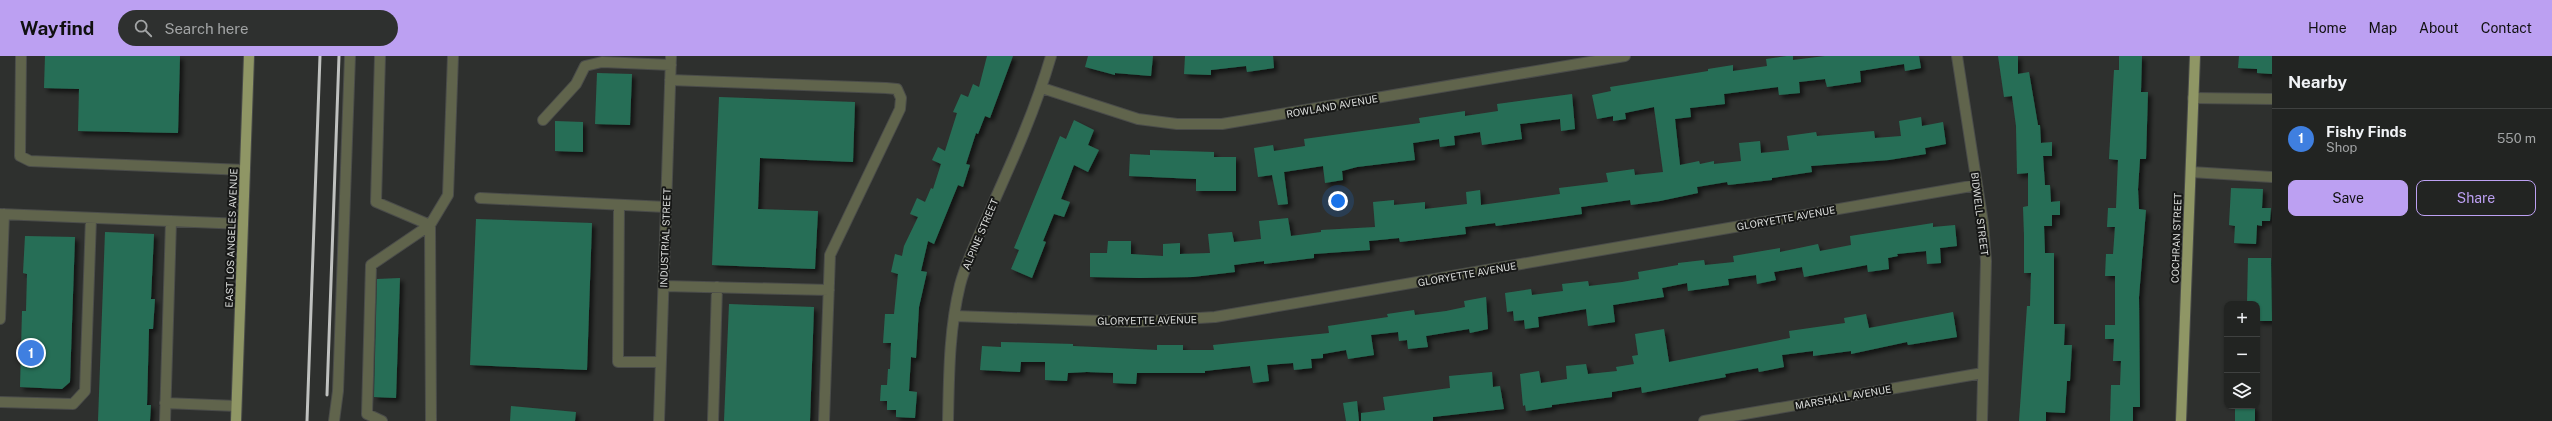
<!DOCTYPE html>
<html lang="en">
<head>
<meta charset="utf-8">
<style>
  body { margin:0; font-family:"Public Sans",sans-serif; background:#2e302f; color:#f1f3f6 }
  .controls { position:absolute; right:12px; bottom:12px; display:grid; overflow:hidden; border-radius:8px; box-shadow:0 1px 3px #0004 }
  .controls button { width:36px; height:36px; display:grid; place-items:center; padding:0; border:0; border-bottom:1px solid #3f4140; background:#222422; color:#f1f3f6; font:20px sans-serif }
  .you { position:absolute; left:1338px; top:145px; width:14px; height:14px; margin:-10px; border:3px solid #fff; border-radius:50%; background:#1a73e8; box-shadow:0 0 0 6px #1a73e833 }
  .badge { display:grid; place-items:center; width:26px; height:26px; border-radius:50%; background:#bca0f2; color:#fff; font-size:13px; font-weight:700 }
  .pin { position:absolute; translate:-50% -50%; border:2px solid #fff; box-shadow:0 1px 4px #0006 }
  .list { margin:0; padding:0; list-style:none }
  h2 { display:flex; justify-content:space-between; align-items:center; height:52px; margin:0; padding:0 16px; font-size:17px }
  h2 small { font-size:13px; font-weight:400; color:#a2a4a5 }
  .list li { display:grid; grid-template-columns:26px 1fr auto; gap:12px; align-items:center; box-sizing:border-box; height:60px; padding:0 16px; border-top:1px solid #3f4140 }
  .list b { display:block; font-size:15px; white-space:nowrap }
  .list p { margin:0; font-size:13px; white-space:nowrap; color:#a2a4a5 }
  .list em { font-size:13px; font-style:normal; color:#a2a4a5 }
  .actions { display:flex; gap:8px; padding:12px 16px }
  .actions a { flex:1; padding:9px 0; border:1px solid #bca0f2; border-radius:8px; text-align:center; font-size:14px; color:#bca0f2 }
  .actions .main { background:#bca0f2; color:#111 }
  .icon { flex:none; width:22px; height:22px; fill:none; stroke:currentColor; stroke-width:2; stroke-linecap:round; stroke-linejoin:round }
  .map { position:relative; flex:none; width:2272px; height:365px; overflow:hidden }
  header { display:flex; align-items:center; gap:24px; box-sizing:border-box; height:56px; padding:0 20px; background:#bca0f2; color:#111 }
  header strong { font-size:19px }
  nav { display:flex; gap:22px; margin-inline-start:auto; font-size:14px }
  .search { width:280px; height:36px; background:#2e302f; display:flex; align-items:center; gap:10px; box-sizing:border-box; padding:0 14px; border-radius:22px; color:#a2a4a5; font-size:15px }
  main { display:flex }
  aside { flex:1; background:#222422 }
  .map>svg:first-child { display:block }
</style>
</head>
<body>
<header>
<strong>Wayfind</strong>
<div class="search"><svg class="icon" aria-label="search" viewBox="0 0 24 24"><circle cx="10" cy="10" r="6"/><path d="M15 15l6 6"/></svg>Search here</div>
<nav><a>Home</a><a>Map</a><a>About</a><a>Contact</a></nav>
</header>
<main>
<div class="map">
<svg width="2272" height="365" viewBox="0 0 2272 365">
  <defs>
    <filter id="shadow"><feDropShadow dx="3.5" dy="3.5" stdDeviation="2" flood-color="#0009"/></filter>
  </defs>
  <rect width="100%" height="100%" fill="#2e302e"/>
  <!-- building -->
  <path fill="#286e56" filter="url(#shadow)" d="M45,0H180L178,77L78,75L79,33L44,32Z
    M987,0H1013L990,62L985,60L978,78L976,77L966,108L970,109L963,131L958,129L934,188L928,185L921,215L927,216L919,251L916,302L911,301L909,335L917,336L915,362L896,361V354H887V345H880L881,329H887L888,313H890L891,287H883L885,258H894L898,218L891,216L895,198L902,200L904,190L918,161L910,158L917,142L925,146L931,132L933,133L941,108L932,104L938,91L945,95L957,57L953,56L961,38L968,41L973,28L979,31Z
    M1088,0H1153L1151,20L1115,17V19L1085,11Z
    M1185,0H1273L1274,12L1247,16L1246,10L1211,14V19L1184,18Z
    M1787,0H1793V4L1825,0H1919L1921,12L1905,15L1904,8L1860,15L1861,26L1827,31L1825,23L1799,26L1800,37L1779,39L1778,31L1724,38L1725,48L1690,52L1691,61L1675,63L1680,109L1699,105L1700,108L1714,105V108L1741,105L1739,87L1760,85L1761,97L1789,94L1787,80L1816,76L1817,80L1874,75L1875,82L1901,80L1899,65L1921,61L1922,70L1943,66L1946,88L1925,92L1926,98L1889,104L1811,110L1812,116L1772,122V124L1728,129L1727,126L1697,131L1698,137L1660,145L1631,149L1630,144L1581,151L1582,158L1496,170L1495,167L1465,171L1466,178L1400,186L1399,182L1369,185L1370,194L1314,198V202L1264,208V205L1234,209L1235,216L1193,221L1140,222L1090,221V197H1107L1108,185H1131V198L1163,200V188L1180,187V198L1210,197L1208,178L1232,176L1234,186L1261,183L1259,165L1288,162L1291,180L1321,176V174L1375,171L1373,146L1394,144V149L1425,146V153L1467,148L1466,136L1480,134L1481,149L1560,138L1559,132L1608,126L1606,117L1634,113L1635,119L1663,116L1654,51L1625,57L1626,63L1613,65V60L1597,63L1592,39L1611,35L1610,31L1708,15V13L1733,9V15L1767,10L1766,3Z
    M1998,0H2018V18L2029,16L2038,69H2040L2041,87L2052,86V100H2043L2045,129H2050L2051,146L2060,145V159H2052V170H2044L2045,197H2054V268H2065L2064,289H2072L2070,325H2067L2065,357L2046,356V365H2019L2027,250H2030L2031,217H2024V179L2023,151L2028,150V117L2017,118L2016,70L2012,40L2004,41Z
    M2119,0H2142L2141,36H2148L2146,103H2140L2138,133L2139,153L2146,154L2139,241L2140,351H2133V365H2110L2111,329H2120L2121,305H2113L2114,283H2105V269H2115V220H2105L2106,198H2113L2115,171H2107L2108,152H2116L2118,104L2109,103L2114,14H2119Z
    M2239,0H2272V18L2257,17V13L2238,12Z
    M597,17L632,18L630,69L595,68Z
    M1572,38L1575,73L1561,75L1560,63L1520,68L1522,83L1482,89L1480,76L1454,80L1455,89L1440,91L1439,83L1413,87L1415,104L1357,111L1342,115L1343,124L1325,127L1323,110L1284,116L1288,148L1278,149L1272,119L1258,121L1254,92L1273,89L1274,95L1305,90L1304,83L1420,67L1419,62L1465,55V60L1498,55L1497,48Z
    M719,41L855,46L853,106L760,102L758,153L818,155L815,213L712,209Z
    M1074,64L1094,74L1088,89L1099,94L1088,116L1074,109L1061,143L1070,146L1064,161L1054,158L1043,185L1046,186L1032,222L1011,213L1019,194L1014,192L1060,80L1066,83Z
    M555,65L583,66V96L555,95Z
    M1150,94L1214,96V101H1236V135H1196V123L1129,120L1130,98L1150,99Z
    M2231,132L2263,133L2262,152H2271L2270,165H2262V170L2257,169L2256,188L2234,187L2235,170L2229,169Z
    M476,163L592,167L587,314L470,309Z
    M1933,167V171L1955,169L1957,190L1940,192L1941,207L1927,208L1926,195L1897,198L1898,200L1888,202L1889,213L1868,216L1867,209L1804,221L1802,211L1774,216L1776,224L1757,228L1756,219L1728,223L1729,229L1688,235L1687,227L1662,232L1664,241L1613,249L1615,266L1588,270L1586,253L1538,261L1539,271L1525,273L1524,264L1514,265L1513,255L1507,256L1505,237L1531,233L1532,239L1563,235L1562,228L1588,225L1589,230L1622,226L1639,223L1638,216L1678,209V207L1704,204L1705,209L1734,206L1733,200L1780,192V196L1818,188L1820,195L1851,189L1850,180Z
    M105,176L154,178L151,243H155L153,273H149L147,349H151L150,365H98Z
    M25,180L75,181L70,326L62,333L20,331L22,255H26L27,218L23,217Z
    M2248,202H2271L2272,265H2257V248H2247Z
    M400,222L396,342L374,341L377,223Z
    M1486,241L1488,273L1470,277L1469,273L1426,280L1428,291L1408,293L1407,284L1399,285L1398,276L1371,279L1374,299L1348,303L1346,294L1323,298V302L1311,303L1312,312L1294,314L1293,307L1267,309L1269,325L1253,327L1250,310L1205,315V317H1137L1136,328L1113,327V317L1087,316L1068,317L1067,325L1045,324V306H1021L1020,316L980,314L982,290L1001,291V286L1073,288V290L1157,294V289H1183V294H1214L1213,289L1329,277L1328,270L1388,261L1387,258L1414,254L1415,259L1446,255L1465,251L1464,245Z
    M729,248L814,251L810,365H724Z
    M1953,256L1957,281L1908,289L1907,286L1851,298V295L1813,300V295L1782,299L1784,311L1759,316L1758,312L1725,318L1726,321L1642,337L1641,331L1612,336V341L1552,349V351L1526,355L1525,349L1523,350L1520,318L1539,315L1541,327L1567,323L1566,310L1586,308L1588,318L1617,315L1616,311L1634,308L1632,300L1638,299L1635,278L1664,273L1669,306L1790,282L1789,275L1845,267L1844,262L1866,258L1869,272Z
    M1492,316L1493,331L1500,330L1504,353L1433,361V365H1361V357L1385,354L1383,341L1450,332L1449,320Z
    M1357,345L1359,365H1346L1343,347Z
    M511,350L576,356L575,365H510Z
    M2235,350H2255V365H2235Z"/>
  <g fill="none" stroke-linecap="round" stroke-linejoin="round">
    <!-- minor casing -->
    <g stroke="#4a4c4a" stroke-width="12">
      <path id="minor" d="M21,0L20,100L30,105L245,114
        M380,0L376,146L430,169
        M1957,0L1983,167L1986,205L1982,365
        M670,24L886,32L897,33L901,42L900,53L830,199L824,365
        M1042,32L1138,63L1177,68H1222L1625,0
        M2193,42L2272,43
        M543,64L576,28L585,10L602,6L671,9
        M2191,116L2272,121
        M480,142L666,151
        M619,149L618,306H661
        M0,158L243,168
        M430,169L431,365
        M664,230L829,234
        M954,260L1134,266L1215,261L1977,129
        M0,263L4,158
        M0,346L73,348L85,335L91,162
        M165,347L236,350
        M165,365L171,165
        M334,365L338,335L350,0
        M382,365L367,358L371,209L430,169L448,139L453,0
        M659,365L671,0
        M713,365L717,231
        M948,365C949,319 949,274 960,229C967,202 981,176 992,150C1014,101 1036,52 1051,0
        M1704,365L1983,317"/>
    </g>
    <!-- major casing -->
    <g stroke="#4a4c4a" stroke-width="12">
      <path id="major" d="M236,365L249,0
        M2181,365L2195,0"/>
    </g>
    <!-- minor -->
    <use href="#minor" stroke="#60644c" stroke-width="10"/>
    <!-- major -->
    <use href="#major" stroke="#8f9665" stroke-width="10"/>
    <!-- rail -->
    <path stroke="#bfc1bf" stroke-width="3" d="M327,339L339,0
      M307,365L320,0"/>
  </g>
  <g text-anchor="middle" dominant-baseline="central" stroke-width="4" stroke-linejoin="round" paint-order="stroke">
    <!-- street labels -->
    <g font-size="10" fill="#dcdedc" stroke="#171817">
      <text transform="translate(1332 50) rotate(-10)">ROWLAND AVENUE</text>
      <text transform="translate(1980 158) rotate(83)">BIDWELL STREET</text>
      <text transform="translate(1786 162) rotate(-10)">GLORYETTE AVENUE</text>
      <text transform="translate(980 178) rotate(-67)">ALPINE STREET</text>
      <text transform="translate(231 182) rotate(-88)">EAST LOS ANGELES AVENUE</text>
      <text transform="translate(665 182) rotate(-88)">INDUSTRIAL STREET</text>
      <text transform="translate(2176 182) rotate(-88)">COCHRAN STREET</text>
      <text transform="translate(1467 218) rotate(-10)">GLORYETTE AVENUE</text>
      <text transform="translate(1147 264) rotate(-1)">GLORYETTE AVENUE</text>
      <text transform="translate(1843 341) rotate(-10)">MARSHALL AVENUE</text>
    </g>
  </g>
</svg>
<div class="controls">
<button>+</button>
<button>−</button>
<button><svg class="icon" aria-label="layers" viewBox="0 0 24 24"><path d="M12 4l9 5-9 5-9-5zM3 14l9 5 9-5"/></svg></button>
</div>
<div class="you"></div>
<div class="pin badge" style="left:31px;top:297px;background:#3f7fe0">1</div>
</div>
<aside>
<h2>Nearby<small></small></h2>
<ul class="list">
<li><span class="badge" style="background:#3f7fe0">1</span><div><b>Fishy Finds</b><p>Shop</p></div><em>550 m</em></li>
</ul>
<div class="actions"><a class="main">Save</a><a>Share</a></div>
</aside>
</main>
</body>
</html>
